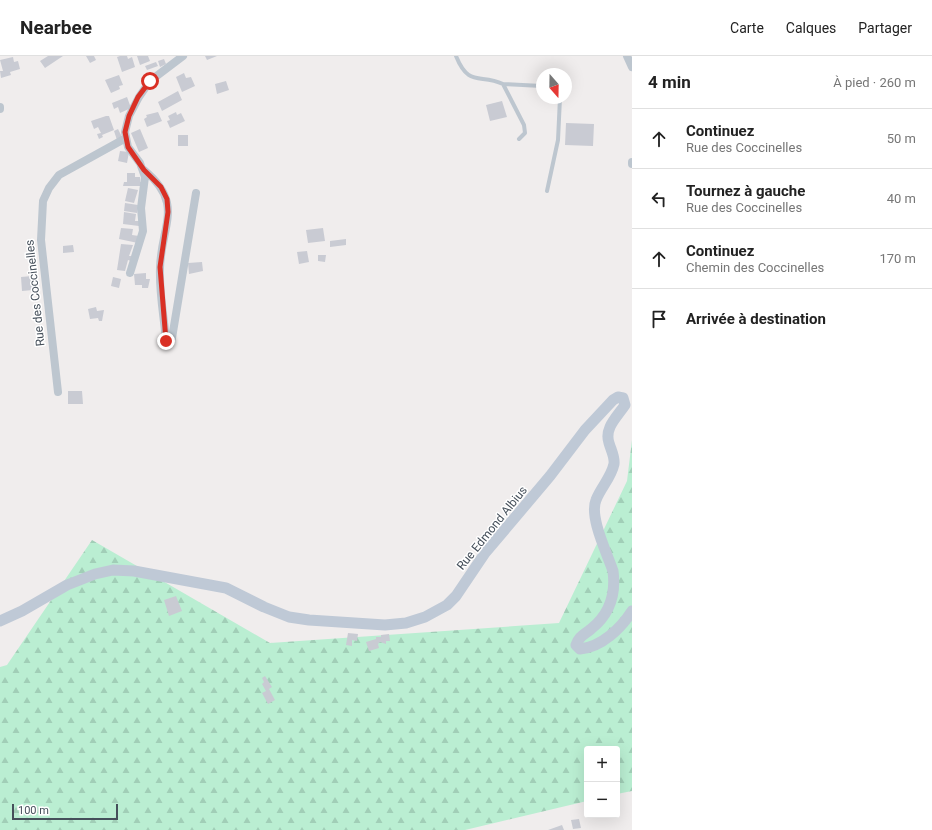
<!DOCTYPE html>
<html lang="fr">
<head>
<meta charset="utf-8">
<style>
  body { margin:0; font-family:Roboto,sans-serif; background:#f2f2f2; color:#222 }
  .controls { position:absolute; right:12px; bottom:12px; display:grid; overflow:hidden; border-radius:4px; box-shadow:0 4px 16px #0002 }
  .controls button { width:36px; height:36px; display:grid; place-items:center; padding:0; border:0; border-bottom:1px solid #e0e0e0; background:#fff; color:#222; font:20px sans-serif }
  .compass { position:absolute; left:536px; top:12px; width:36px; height:36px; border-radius:50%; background:#fff; box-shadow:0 4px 16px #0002; rotate:160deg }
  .scale { position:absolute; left:12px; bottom:10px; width:106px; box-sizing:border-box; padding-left:4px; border:2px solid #454f5a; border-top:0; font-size:11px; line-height:14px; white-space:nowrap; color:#454f5a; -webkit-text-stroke:3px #fff; paint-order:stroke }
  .stop { position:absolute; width:12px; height:12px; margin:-9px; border:3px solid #d93025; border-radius:50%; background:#fff }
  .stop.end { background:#d93025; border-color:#fff; box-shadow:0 1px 4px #0008 }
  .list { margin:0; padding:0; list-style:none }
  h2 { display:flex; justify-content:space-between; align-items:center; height:52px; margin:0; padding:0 16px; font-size:17px }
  h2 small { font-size:13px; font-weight:400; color:#767676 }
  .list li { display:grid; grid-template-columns:26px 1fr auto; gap:12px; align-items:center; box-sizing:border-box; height:60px; padding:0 16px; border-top:1px solid #e0e0e0 }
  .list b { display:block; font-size:15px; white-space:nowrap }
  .list p { margin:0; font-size:13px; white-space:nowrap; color:#767676 }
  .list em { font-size:13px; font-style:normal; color:#767676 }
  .icon { flex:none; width:22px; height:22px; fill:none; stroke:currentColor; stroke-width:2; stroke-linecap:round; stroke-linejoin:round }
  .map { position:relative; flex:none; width:632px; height:774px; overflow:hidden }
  header { display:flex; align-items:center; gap:24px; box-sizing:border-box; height:56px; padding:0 20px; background:#fff; border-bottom:1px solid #e0e0e0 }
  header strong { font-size:19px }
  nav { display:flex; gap:22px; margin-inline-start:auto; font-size:14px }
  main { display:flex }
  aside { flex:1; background:#fff }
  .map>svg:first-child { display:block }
</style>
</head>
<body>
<header>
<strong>Nearbee</strong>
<nav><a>Carte</a><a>Calques</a><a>Partager</a></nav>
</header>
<main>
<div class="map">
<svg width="632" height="774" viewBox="0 0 632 774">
  <defs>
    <pattern id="forest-firs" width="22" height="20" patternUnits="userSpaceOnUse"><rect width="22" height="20" fill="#baeed2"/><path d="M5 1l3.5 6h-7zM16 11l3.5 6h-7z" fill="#a1ceb7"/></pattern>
  </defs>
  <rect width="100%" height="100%" fill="#f0eded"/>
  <!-- forest -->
  <path fill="url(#forest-firs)" d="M632,384V735L617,738V693H587V745L465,774H0V611L7,609L92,484L270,587L559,567L627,425Z"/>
  <!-- building -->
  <path fill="#c9cbd3" d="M48,0H63L45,12L40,5Z
    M86,0H94L96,4L90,7Z
    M120,0H127L128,3L132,1L135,11L122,16L117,1Z
    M137,0H148L150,5L140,9Z
    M205,0H217L207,4Z
    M13,1L14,6L18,5L20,13L10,16L11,19L1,22L0,15H3L0,4Z
    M164,3L166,8L160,11L158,5Z
    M156,6L158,10L147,14L145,10Z
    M184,17L186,22L191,21L195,30L182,36L176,21Z
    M119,19L123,29L119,30L120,33L111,37L105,24Z
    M226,25L229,34L217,38L215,28Z
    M178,35L182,44L162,55L158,46Z
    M127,41L131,52L120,57L118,51L114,53L112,47Z
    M502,45L507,61L490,65L486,49Z
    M158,56L162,65L147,71L144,63L147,61L146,59Z
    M176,56L177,59L181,57L185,65L170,72L167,65L170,64L168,60Z
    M106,60H109L114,74L102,79L103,81L99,83L97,78L101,77L98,71L94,73L91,65Z
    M566,67L594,68L593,90L565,89Z
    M118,73L122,81L117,84L114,75Z
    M140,73L148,92L139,96L131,77Z
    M178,79H188V90H178Z
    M120,95L129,96L127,107L118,105Z
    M127,117H135V121H140V126H144V130H123L124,126H127Z
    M128,132L138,134L134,147L125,145Z
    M125,147L138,149L137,157L124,155Z
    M124,156L136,158L135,165H140L139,170L123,168Z
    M121,172L133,173L132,179L139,180L138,187L119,183Z
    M323,172L325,185L308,187L306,174Z
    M346,183V189L330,191V185Z
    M121,188L133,189L129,200H132L131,205L128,204L125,215L117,214Z
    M73,189L74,196L63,197V190Z
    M307,195L309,206L299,208L297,196Z
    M318,199H326L325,206L318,205Z
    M202,206L203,215L189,218L188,207Z
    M146,217V223H150L148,232H142V229H135L134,218Z
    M32,220L33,234L22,235L21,221Z
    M113,221L121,223L119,232L111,230Z
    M96,251L97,255L104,254L102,265H99L98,262L90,263L88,253Z
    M68,335H82L83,348H68Z
    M176,540L182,555L169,560L164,544Z
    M348,577L358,578L357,585L352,584V590L346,589Z
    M389,578L390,585H386V588L380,586L378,588L379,592L369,595L366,586L376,583V581H381V579Z
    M265,620L272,631L269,633L275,644L268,648L262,637L266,635L262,628L264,626L262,622Z
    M579,763L581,772L573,773L571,764Z
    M562,769L564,774H548Z"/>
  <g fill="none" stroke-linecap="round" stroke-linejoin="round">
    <!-- service -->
    <path stroke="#bdc6cf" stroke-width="4" d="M456,0C469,32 480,17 503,28L524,69L525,77L519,83
      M503,28L542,30
      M547,135L558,84L560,42"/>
    <!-- minor -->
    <path stroke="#bdc6cf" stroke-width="8" d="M627,0L632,11
      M0,51V53
      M632,108V106
      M144,114C185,148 161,169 160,212C159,236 164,261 166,285L169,286L172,282L196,137
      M130,217L143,175L141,152L145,121L140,107L128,91L125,76L129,60L139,41L150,25L183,0
      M58,336L41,184L43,145L49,132L59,119L126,82"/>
    <!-- secondary -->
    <path stroke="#bfc9d6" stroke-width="11" d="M0,565L22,555L67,529L95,518L113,514L134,515L226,532L264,551L289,561L309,564L385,569L406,567L425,561L447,549L456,540L485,497L550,420L585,374L613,344L618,341L623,342L625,349C617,361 604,372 609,387C611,394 615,401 614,408C611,422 601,431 596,444C589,461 607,497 613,515C616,538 610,558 591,573C584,579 579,580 576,589L580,593C602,591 621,572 632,555"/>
  </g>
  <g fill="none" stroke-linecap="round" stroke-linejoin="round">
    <!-- route -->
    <path stroke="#d93025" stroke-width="5" d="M150,25L138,41L129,60L125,76L128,91L144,114L161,131L167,143L168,156L160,211L166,285"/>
  </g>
  <g text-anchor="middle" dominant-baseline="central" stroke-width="3" stroke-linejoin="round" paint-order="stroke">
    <!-- street labels -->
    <g font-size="12" fill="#454f5a" stroke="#fff">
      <text transform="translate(35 237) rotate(-96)">Rue des Coccinelles</text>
      <text transform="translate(492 472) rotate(-51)">Rue Edmond Albius</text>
    </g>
  </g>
</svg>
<div class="controls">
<button>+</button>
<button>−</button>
</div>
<svg class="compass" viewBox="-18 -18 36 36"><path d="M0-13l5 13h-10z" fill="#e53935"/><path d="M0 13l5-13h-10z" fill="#767676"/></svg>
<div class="scale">100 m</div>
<div class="stop" style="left:150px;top:25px"></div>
<div class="stop end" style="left:166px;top:285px"></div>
</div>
<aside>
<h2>4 min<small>À pied · 260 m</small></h2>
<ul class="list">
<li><svg class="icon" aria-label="ahead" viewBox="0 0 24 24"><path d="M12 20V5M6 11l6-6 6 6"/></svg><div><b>Continuez</b><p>Rue des Coccinelles</p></div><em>50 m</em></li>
<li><svg class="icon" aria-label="left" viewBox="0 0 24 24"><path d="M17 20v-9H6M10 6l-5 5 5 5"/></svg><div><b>Tournez à gauche</b><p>Rue des Coccinelles</p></div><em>40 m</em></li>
<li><svg class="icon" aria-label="ahead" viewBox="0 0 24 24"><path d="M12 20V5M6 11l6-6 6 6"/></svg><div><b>Continuez</b><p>Chemin des Coccinelles</p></div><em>170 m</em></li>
<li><svg class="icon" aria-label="arrive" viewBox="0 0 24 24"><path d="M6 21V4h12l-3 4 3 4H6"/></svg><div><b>Arrivée à destination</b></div></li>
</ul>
</aside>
</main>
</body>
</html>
